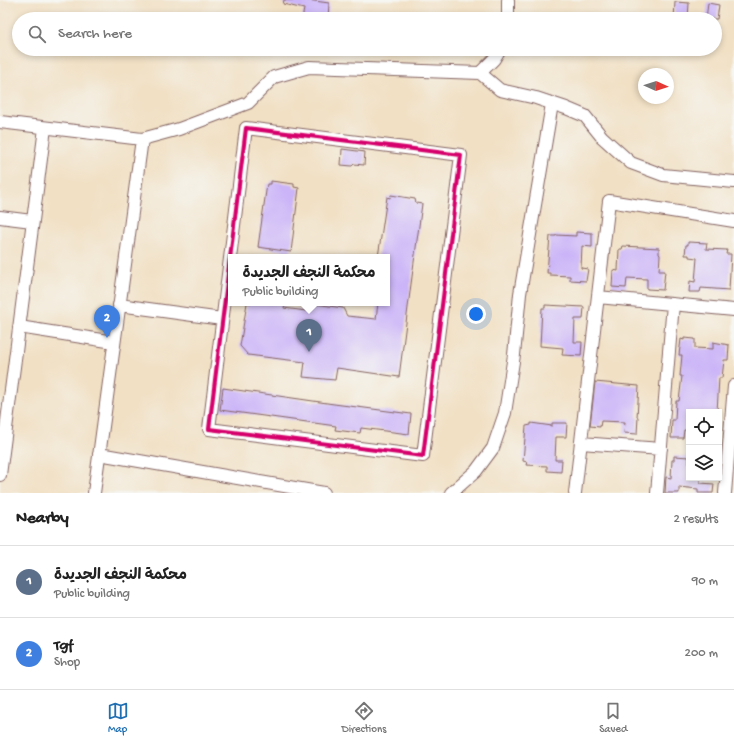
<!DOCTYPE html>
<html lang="en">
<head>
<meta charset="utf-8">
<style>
  body { margin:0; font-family:"Gochi Hand","Playpen Sans Arabic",sans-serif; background:#f6f6f6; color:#222 }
  .controls { position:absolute; right:12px; bottom:12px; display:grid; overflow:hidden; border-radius:0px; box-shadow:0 2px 6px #0003 }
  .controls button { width:36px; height:36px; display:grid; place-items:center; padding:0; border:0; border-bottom:1px solid #e0e0e0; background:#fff; color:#222; font:20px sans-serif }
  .compass { position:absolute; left:638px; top:68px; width:36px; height:36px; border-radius:50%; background:#fff; box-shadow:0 2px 6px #0003; rotate:93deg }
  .you { position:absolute; left:476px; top:314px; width:14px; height:14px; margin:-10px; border:3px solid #fff; border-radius:50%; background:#1a73e8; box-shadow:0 0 0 6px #1a73e833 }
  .badge { display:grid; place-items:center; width:26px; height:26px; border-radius:50%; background:#1f6fb2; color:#fff; font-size:13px; font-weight:700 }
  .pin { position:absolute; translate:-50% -33px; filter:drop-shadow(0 1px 2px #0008) }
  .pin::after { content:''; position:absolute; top:21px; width:14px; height:12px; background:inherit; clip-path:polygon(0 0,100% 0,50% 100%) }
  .popup { position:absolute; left:228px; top:254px; width:162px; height:52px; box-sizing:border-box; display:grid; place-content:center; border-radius:0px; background:#fff; filter:drop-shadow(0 1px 3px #0005); font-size:13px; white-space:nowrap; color:#767676 }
  .popup b { font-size:15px; color:#222 }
  .popup::after { content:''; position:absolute; left:50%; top:100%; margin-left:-8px; border:8px solid transparent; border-top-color:#fff }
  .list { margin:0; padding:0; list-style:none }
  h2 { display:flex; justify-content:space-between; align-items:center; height:52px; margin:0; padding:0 16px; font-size:17px }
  h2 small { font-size:13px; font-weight:400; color:#767676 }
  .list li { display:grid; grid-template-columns:26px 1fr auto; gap:12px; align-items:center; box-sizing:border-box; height:72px; padding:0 16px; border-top:1px solid #e0e0e0 }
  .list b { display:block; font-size:15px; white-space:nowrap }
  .list p { margin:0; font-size:13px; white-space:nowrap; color:#767676 }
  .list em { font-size:13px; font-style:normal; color:#767676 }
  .icon { flex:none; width:22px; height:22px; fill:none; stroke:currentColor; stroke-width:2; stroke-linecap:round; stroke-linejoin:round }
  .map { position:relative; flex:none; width:734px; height:493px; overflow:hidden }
  .search { position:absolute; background:#fff; box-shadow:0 2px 6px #0003; left:12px; right:12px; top:12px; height:44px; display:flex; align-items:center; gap:10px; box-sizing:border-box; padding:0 14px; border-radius:22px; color:#767676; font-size:15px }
  .sheet { height:196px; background:#fff }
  nav { display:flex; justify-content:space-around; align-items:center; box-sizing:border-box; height:56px; border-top:1px solid #e0e0e0; background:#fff; font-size:11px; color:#767676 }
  nav a { display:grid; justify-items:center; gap:2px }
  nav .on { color:#1f6fb2 }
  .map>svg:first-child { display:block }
</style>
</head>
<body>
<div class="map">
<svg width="734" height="493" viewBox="0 0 734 493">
  <rect width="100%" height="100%" fill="#f6f6f2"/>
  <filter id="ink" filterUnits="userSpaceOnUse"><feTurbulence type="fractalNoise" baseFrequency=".025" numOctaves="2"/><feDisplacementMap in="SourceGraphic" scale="8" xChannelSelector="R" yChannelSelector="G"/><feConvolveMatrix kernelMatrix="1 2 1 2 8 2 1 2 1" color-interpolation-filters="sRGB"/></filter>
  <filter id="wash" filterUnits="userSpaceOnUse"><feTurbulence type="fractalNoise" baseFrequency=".012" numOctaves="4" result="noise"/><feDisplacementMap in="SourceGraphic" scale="16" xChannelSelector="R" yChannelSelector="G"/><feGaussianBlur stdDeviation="0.9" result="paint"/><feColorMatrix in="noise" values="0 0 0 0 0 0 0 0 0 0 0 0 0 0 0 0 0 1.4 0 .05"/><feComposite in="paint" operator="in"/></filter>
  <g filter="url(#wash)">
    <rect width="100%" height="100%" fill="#f1e0c4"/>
    <g id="blocks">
      <!-- building -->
      <path fill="#cbb4f8" d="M284,0H307L329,3L328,19H302L304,9L283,4Z
        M675,2L689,3L688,19H674Z
        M708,3L719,5L717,19H706Z
        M342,149L365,152L364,165L354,164L352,166L341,165Z
        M271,181L294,184V187L299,188L291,252L258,247L267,184H271Z
        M391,195L415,199L416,203L422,204L411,284L399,377L337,368L335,380L303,377L305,362L248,355L240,346L247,303H285L284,308L306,311L315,304L343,308L347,316L376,319L378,303H387V257H378L387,197L390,198Z
        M576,232L592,233V247L582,246L581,268L588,269L586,281L570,280V276L550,275V273H547L550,236H556V235L576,236Z
        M688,242L707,243L706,249L727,250L726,254H731L729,290L701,288L700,292H689L690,281L695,282L697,258L689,257V255H685L686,245H688Z
        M623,246L659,248V254L660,255L659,271H665L663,290L647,289V279L627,278L626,288L612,287L613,270L618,271L619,249H622Z
        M545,305L584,307L583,319H575L574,342H582L581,356L562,355L563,348L540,346L542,308H545Z
        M684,338L695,339V348L713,349V342L729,345L728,360H724L722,378H719L717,412H689V430H684L683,438H671L672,420H675L676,401H679L682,376H680L682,355H679L681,339L684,340Z
        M595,382L639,386L637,417H638L637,434L624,433L625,422L601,421L600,427L590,426Z
        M223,388L334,404L411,414L409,434L361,428L360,433L335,430L336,426L220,410Z
        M531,423L552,426V423H567L566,437H556L555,460H562L561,472L547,471V466L526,465L527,462L523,461L526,426L531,425Z
        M674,456L689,457V478H700V483L714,484L713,493H698V489L679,487V493H665L666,477L671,478L672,460H674Z"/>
    </g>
  </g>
  <g filter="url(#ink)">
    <use href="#blocks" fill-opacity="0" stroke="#846361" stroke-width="1"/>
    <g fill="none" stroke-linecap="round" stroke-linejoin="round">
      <!-- minor casing -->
      <g stroke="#846361" stroke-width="14">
        <path id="minor" d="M508,19V0
          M480,73L500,90L536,98L566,108L585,116L602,137L631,163L663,175L734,182
          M0,122L142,139L179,129L248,103L274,77L309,67L480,73L494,59L500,49
          M246,128L461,155L423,456L209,429Z
          M0,217L32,221
          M598,297L734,310
          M119,305L222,319
          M19,327L114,342
          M581,443L661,449
          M99,454L324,493
          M0,475L45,128
          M94,493L142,139
          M451,493L476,471L493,448L505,413L514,355L520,294L552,104
          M575,493L609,201L734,221
          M657,493L673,304
          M725,493L734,386"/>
      </g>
      <!-- minor -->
      <use href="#minor" stroke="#fff" stroke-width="12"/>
      <!-- cycleway casing -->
      <g stroke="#f6f6f2" stroke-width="6">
        <path id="cycleway" d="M246,128L461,155L423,456L209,429Z"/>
      </g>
      <!-- cycleway -->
      <use href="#cycleway" stroke="#d6006c" stroke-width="4"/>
    </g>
  </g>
</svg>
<div class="controls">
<button><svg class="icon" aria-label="locate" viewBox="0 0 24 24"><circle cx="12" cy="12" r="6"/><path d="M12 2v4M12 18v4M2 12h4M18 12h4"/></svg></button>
<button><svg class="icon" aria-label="layers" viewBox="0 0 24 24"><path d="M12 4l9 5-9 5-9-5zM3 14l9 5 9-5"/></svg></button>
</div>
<svg class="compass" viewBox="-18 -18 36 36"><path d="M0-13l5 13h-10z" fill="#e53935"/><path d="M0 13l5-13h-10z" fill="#767676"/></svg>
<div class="you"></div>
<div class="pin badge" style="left:309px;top:352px;background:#5c6f8a">1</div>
<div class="popup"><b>محكمة النجف الجديدة</b>Public building</div>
<div class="pin badge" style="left:107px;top:338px;background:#3f7fe0">2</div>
<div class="search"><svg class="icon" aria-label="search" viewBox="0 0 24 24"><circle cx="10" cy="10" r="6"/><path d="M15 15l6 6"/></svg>Search here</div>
</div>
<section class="sheet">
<h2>Nearby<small>2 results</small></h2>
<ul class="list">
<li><span class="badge" style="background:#5c6f8a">1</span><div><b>محكمة النجف الجديدة</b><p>Public building</p></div><em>90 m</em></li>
<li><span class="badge" style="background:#3f7fe0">2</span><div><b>Tgf</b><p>Shop</p></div><em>200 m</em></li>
</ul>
</section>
<nav>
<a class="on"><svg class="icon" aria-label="map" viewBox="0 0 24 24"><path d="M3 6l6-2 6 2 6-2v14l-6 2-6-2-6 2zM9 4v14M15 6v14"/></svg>Map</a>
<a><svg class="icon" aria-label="directions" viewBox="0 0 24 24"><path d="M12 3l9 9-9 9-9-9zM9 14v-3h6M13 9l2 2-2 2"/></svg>Directions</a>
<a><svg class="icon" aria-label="saved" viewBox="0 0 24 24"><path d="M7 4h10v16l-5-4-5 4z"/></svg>Saved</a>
</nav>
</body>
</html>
